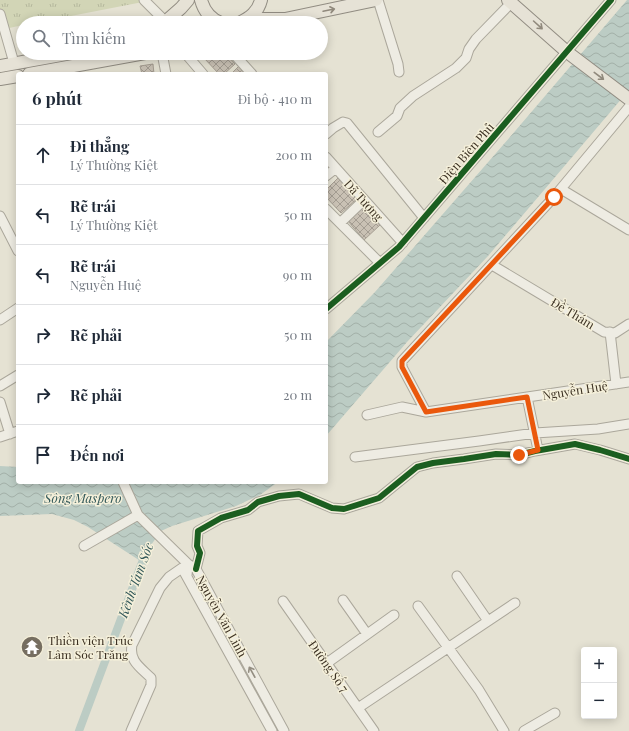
<!DOCTYPE html>
<html lang="vi">
<head>
<meta charset="utf-8">
<style>
  body { margin:0; font-family:"Playfair Display",serif; background:#f2f2f3; color:#1f2937 }
  .controls { position:absolute; right:12px; bottom:12px; display:grid; overflow:hidden; border-radius:4px; box-shadow:0 2px 10px #0003 }
  .controls button { width:36px; height:36px; display:grid; place-items:center; padding:0; border:0; border-bottom:1px solid #e0e1e3; background:#fff; color:#1f2937; font:20px sans-serif }
  .stop { position:absolute; width:12px; height:12px; margin:-9px; border:3px solid #ea580c; border-radius:50%; background:#fff }
  .stop.end { background:#ea580c; border-color:#fff; box-shadow:0 1px 4px #0008 }
  .list { margin:0; padding:0; list-style:none }
  h2 { display:flex; justify-content:space-between; align-items:center; height:52px; margin:0; padding:0 16px; font-size:17px }
  h2 small { font-size:13px; font-weight:400; color:#747a83 }
  .list li { display:grid; grid-template-columns:26px 1fr auto; gap:12px; align-items:center; box-sizing:border-box; height:60px; padding:0 16px; border-top:1px solid #e0e1e3 }
  .list b { display:block; font-size:15px; white-space:nowrap }
  .list p { margin:0; font-size:13px; white-space:nowrap; color:#747a83 }
  .list em { font-size:13px; font-style:normal; color:#747a83 }
  .icon { flex:none; width:22px; height:22px; fill:none; stroke:currentColor; stroke-width:2; stroke-linecap:round; stroke-linejoin:round }
  .map { position:relative; flex:none; width:629px; height:731px; overflow:hidden }
  .search { position:absolute; background:#fff; box-shadow:0 2px 10px #0003; left:16px; top:16px; width:312px; height:44px; display:flex; align-items:center; gap:10px; box-sizing:border-box; padding:0 14px; border-radius:22px; color:#747a83; font-size:15px }
  .panel { position:absolute; background:#fff; box-shadow:0 2px 10px #0003; left:16px; top:72px; width:312px; height:412px; border-radius:4px }
  .map>svg:first-child { display:block }
</style>
</head>
<body>
<div class="map">
<svg width="629" height="731" viewBox="0 0 629 731">
  <defs>
    <pattern id="park-tufts" width="24" height="20" patternUnits="userSpaceOnUse"><rect width="24" height="20" fill="#d2d5b6"/><path d="M3 7l-1-3M5 7V3M7 7l1-3M15 17l-1-3M17 17v-4M19 17l1-3" fill="none" stroke="#b5b79c"/></pattern>
    <pattern id="water-waves" width="16" height="10" patternUnits="userSpaceOnUse"><rect width="16" height="10" fill="#bcccc4"/><path d="M0 5q4-4 8 0t8 0" fill="none" stroke="#a2b0a8"/></pattern>
    <pattern id="building-cross-hatch" width="8" height="8" patternUnits="userSpaceOnUse"><rect width="8" height="8" fill="#c9c1b4"/><path d="M0 0l8 8M0 8l8-8" fill="none" stroke="#a49d92"/></pattern>
  </defs>
  <rect width="100%" height="100%" fill="#e5e2d3"/>
  <!-- park -->
  <path fill="url(#park-tufts)" d="M0,0H153L35,23H23V25L0,30Z"/>
  <!-- water -->
  <path fill="url(#water-waves)" d="M627,0H629V90L488,256L407,342L326,436V342L375,292L516,130Z
    M0,466L18,467V482H278L260,495L236,506L172,526L161,531L151,545L145,564L88,527L74,520L52,514L0,516Z"/>
  <g fill="none" stroke-linecap="round" stroke-linejoin="round">
    <!-- canal -->
    <path stroke="#bcccc4" stroke-width="8" d="M79,731L146,552"/>
  </g>
  <!-- building -->
  <path fill="url(#building-cross-hatch)" stroke="#a69e92" d="M209,53H225L235,64L224,74H219L204,58Z
    M153,64L154,74H142L140,66Z
    M239,66L246,74H231Z
    M338,178L357,199L341,213L326,197V190Z
    M364,207L380,225L364,240L348,221Z"/>
  <g fill="none" stroke-linecap="round" stroke-linejoin="round">
    <!-- minor casing -->
    <g stroke="#aba79b" stroke-width="11">
      <path id="minor" d="M144,0L166,22
        M378,0L398,64L399,72
        M0,14L14,63
        M162,53L166,74
        M185,53L203,74
        M233,53L252,74
        M378,132L397,116L400,108L413,96L456,68L466,58L469,49L476,39L512,2
        M326,134L333,128L343,122L347,123L424,218
        M326,157L403,243
        M326,176L336,168
        M561,189L629,230
        M326,209L380,263
        M0,216L18,251
        M340,223L364,200
        M492,265L604,332L615,333L629,324
        M326,309L399,247L611,0
        M0,320L18,308
        M610,332L616,384
        M0,386L18,375
        M527,397L538,450
        M0,402L10,434
        M426,412L402,367V361L554,197L629,107
        M367,415L402,407L426,412L629,382
        M0,437L18,431
        M355,457L479,441L535,433L598,429L629,424
        M123,482L138,515L188,564
        M84,546L138,515
        M196,569L200,553L197,546L198,531L221,518L248,510L258,502L279,496L299,494L332,508L344,509L379,498L417,467L433,463L464,459L496,454L519,455L535,451L575,444L600,450L629,459
        M187,575L188,564L196,569L284,731
        M457,576L488,621
        M343,600L367,634
        M283,601L374,731
        M418,606L479,690L504,731
        M327,663L394,615
        M358,708L515,603
        M131,731L151,685V678C140,667 129,661 132,645L160,588L169,577L182,568L272,731
        M524,731L555,713"/>
    </g>
    <!-- major casing -->
    <g stroke="#918c82" stroke-width="14">
      <path id="major" d="M201,0C204,11 210,19 221,23
        M508,0L567,52
        M249,19H285L376,0
        M164,23L181,8L188,0
        M239,23C250,18 258,12 261,0
        M571,55L629,99
        M0,66L72,53
        M29,74L145,53
        M0,79L18,76"/>
    </g>
    <!-- minor -->
    <use href="#minor" stroke="#eeece3" stroke-width="9"/>
    <!-- major -->
    <use href="#major" stroke="#e6e2d6" stroke-width="12"/>
    <!-- cycleway casing -->
    <g stroke="#f5f0da" stroke-width="8">
      <path id="cycleway" d="M326,309L399,247L611,0
        M196,569L200,553L197,546L198,531L221,518L248,510L258,502L279,496L299,494L332,508L344,509L379,498L417,467L433,463L464,459L496,454L519,455L535,451L575,444L600,450L629,459"/>
    </g>
    <!-- cycleway -->
    <use href="#cycleway" stroke="#1b5e20" stroke-width="6"/>
  </g>
  <!-- one-way arrows -->
  <defs><path id="oneway-shaft" d="M-6 0H5M1.5-3L5.5 0L1.5 3" fill="none" stroke-width="1.6" stroke-linecap="round" stroke-linejoin="round"/></defs>
  <g stroke="#90897c">
    <use href="#oneway-shaft" transform="translate(329 10) rotate(-12)"/>
    <use href="#oneway-shaft" transform="translate(538 25) rotate(42)"/>
    <use href="#oneway-shaft" transform="translate(599 76) rotate(37)"/>
  </g>
  <use stroke="#948e82" href="#oneway-shaft" transform="translate(252 672) rotate(-119)"/>
  <g fill="none" stroke-linecap="round" stroke-linejoin="round">
    <!-- route -->
    <path stroke="#ea580c" stroke-width="5" d="M519,455L538,450L527,397L426,412L402,367V361L554,197"/>
  </g>
  <!-- icons -->
  <defs>
    <g id="temple-disc" transform="scale(1.15)"><circle r="9.5" fill="#766e60" stroke="#f5f0da"/><path d="M0-6L5-2H3V0L6.5 2.5H4V6H1.5V3h-3V6H-4V2.5H-6.5L-3 0V-2H-5Z" fill="#fff"/></g>
  </defs>
  <g fill-rule="evenodd">
    <use href="#temple-disc" x="32" y="647"/>
  </g>
  <g text-anchor="middle" dominant-baseline="central" stroke-width="3" stroke-linejoin="round" paint-order="stroke">
    <!-- street labels -->
    <g font-size="12" fill="#3b3022" stroke="#f5f0da">
      <text transform="translate(466 153) rotate(-49)">Điện Biên Phủ</text>
      <text transform="translate(364 200) rotate(48)">Dã Tượng</text>
      <text transform="translate(573 313) rotate(31)">Đề Thám</text>
      <text transform="translate(575 390) rotate(-9)">Nguyễn Huệ</text>
      <text transform="translate(222 616) rotate(61)">Nguyễn Văn Linh</text>
      <text transform="translate(329 666) rotate(55)">Đường Số 7</text>
    </g>
    <!-- poi labels -->
    <g font-size="12" fill="#3b3022" stroke="#f5f0da" text-anchor="start">
      <text x="48" y="640">Thiền viện Trúc<tspan x="48" dy="14">Lâm Sóc Trăng</tspan></text>
    </g>
    <!-- water labels -->
    <g font-size="13" font-style="italic" fill="#325859" stroke="#f5f0da">
      <text x="83" y="497">Sông Maspero</text>
      <text transform="translate(135 580) rotate(-70)">Kênh Tam Sóc</text>
    </g>
  </g>
</svg>
<div class="controls">
<button>+</button>
<button>−</button>
</div>
<div class="stop" style="left:554px;top:197px"></div>
<div class="stop end" style="left:519px;top:455px"></div>
<div class="search"><svg class="icon" aria-label="search" viewBox="0 0 24 24"><circle cx="10" cy="10" r="6"/><path d="M15 15l6 6"/></svg>Tìm kiếm</div>
<section class="panel">
<h2>6 phút<small>Đi bộ · 410 m</small></h2>
<ul class="list">
<li><svg class="icon" aria-label="ahead" viewBox="0 0 24 24"><path d="M12 20V5M6 11l6-6 6 6"/></svg><div><b>Đi thẳng</b><p>Lý Thường Kiệt</p></div><em>200 m</em></li>
<li><svg class="icon" aria-label="left" viewBox="0 0 24 24"><path d="M17 20v-9H6M10 6l-5 5 5 5"/></svg><div><b>Rẽ trái</b><p>Lý Thường Kiệt</p></div><em>50 m</em></li>
<li><svg class="icon" aria-label="left" viewBox="0 0 24 24"><path d="M17 20v-9H6M10 6l-5 5 5 5"/></svg><div><b>Rẽ trái</b><p>Nguyễn Huệ</p></div><em>90 m</em></li>
<li><svg class="icon" aria-label="right" viewBox="0 0 24 24"><path d="M7 20v-9h11M14 6l5 5-5 5"/></svg><div><b>Rẽ phải</b></div><em>50 m</em></li>
<li><svg class="icon" aria-label="right" viewBox="0 0 24 24"><path d="M7 20v-9h11M14 6l5 5-5 5"/></svg><div><b>Rẽ phải</b></div><em>20 m</em></li>
<li><svg class="icon" aria-label="arrive" viewBox="0 0 24 24"><path d="M6 21V4h12l-3 4 3 4H6"/></svg><div><b>Đến nơi</b></div></li>
</ul>
</section>
</div>
</body>
</html>
